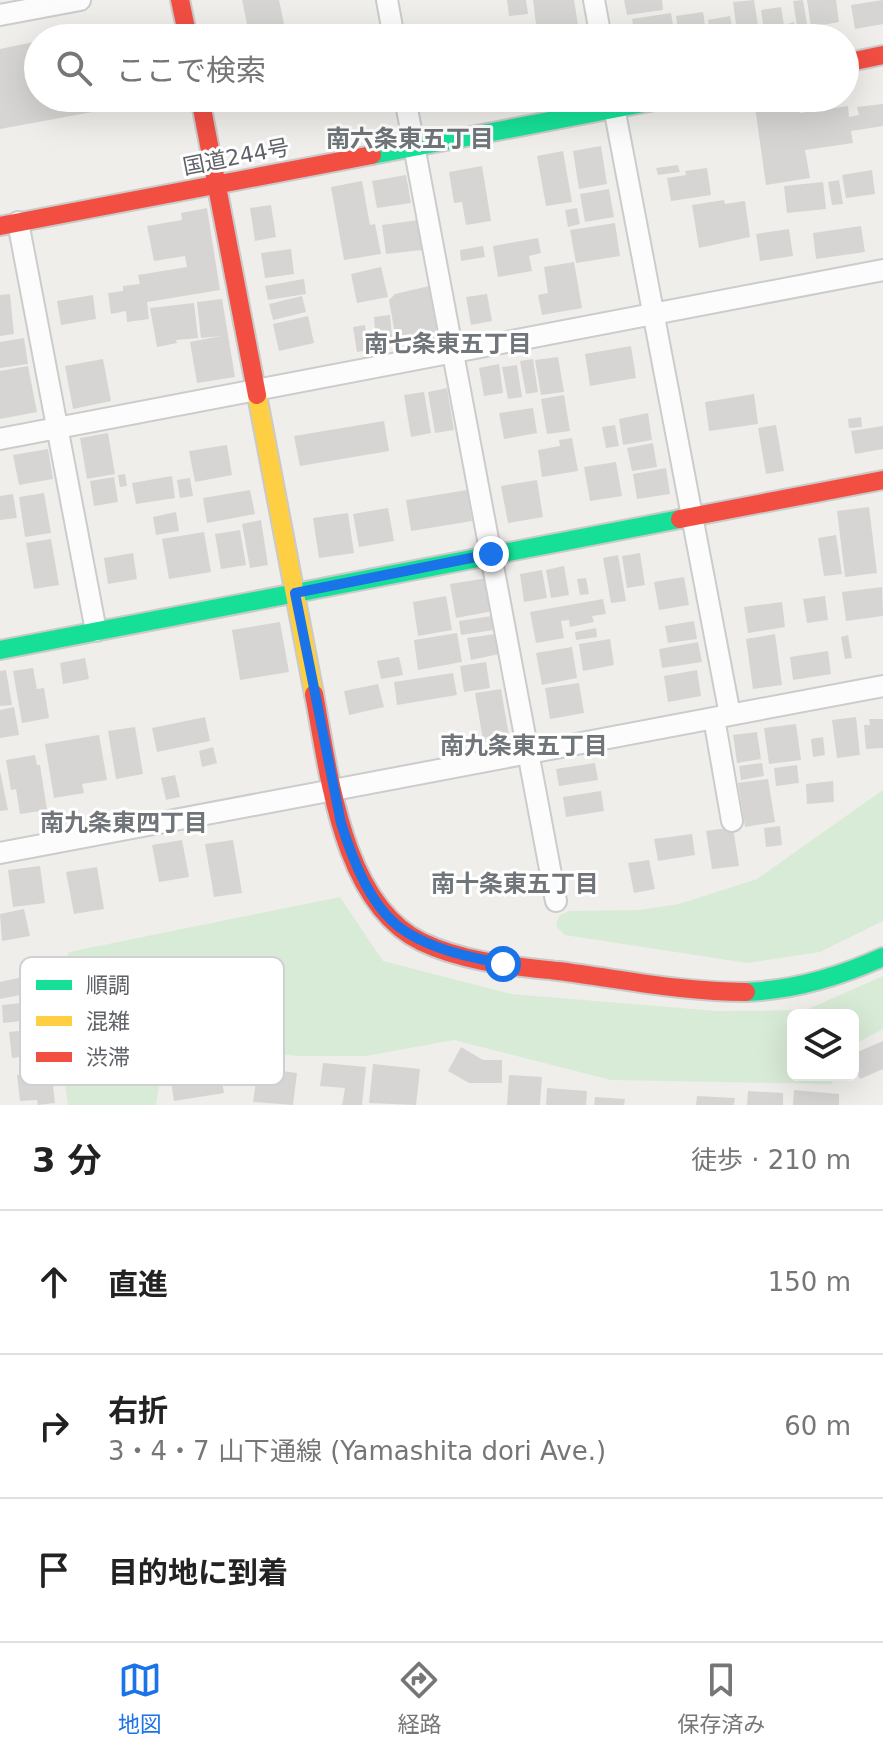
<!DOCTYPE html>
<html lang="ja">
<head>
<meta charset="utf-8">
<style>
  body { margin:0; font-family:"DejaVu Sans","Noto Sans JP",sans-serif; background:#f6f6f6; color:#222 }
  .controls { position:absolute; right:24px; bottom:24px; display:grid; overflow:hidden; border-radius:12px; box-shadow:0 8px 32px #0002 }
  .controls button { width:72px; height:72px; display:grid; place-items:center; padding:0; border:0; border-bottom:2px solid #e0e0e0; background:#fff; color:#222; font:40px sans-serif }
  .stop { position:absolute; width:24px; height:24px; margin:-18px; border:6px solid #1a73e8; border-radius:50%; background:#fff }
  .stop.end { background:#1a73e8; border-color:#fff; box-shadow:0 2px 8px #0008 }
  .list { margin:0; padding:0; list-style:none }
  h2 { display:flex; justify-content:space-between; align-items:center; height:104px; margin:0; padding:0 32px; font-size:34px }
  h2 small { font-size:26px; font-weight:400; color:#767676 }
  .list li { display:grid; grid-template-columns:52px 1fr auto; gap:24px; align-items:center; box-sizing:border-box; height:144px; padding:0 32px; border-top:2px solid #e0e0e0 }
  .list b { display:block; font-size:30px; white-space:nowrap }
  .list p { margin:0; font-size:26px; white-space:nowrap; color:#767676 }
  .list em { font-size:26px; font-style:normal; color:#767676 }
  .icon { flex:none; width:44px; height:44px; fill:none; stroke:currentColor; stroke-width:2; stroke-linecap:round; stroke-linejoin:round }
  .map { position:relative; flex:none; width:883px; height:1105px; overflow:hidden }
  .search { position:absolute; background:#fff; box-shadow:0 8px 32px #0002; left:24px; right:24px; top:24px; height:88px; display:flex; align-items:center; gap:20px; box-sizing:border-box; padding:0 28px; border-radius:44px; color:#767676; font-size:30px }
  .sheet { height:536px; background:#fff }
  nav { display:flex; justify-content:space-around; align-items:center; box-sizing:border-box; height:112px; border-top:2px solid #e0e0e0; background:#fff; font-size:22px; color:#767676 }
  nav a { display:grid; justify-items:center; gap:4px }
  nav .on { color:#1a73e8 }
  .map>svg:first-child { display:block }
</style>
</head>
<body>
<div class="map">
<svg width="883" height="1105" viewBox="0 0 883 1105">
  <rect width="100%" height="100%" fill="#efeeea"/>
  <!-- green -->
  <path fill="#d8ebd6" d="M883,790V921L820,952L747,963L565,935L556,926L559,916L569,911L639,910L679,904L757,879Z
    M340,897L383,961L511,994L717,1011L806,1010L883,976V1029L853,1045V1015H793V1075H832V1084L611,1080L454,1040L366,1056H299L236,1050H165L156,1105H68L65,1084L69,1067L57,984L69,952Z"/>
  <!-- building -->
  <path fill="#d6d5d3" d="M242,0H279L287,38H250Z
    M507,0H526L528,14L509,16Z
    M533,0H574L580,38H502L501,29L536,24Z
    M624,0H662L663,10L627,15Z
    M754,0L760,38H738L733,2Z
    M803,0L807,24L797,26L793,1Z
    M807,0H836L839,22L811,27Z
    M883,0V24L855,29L851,5Z
    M781,7L786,38H765L761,10Z
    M703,12L707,38H679L676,16Z
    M671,13L675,38H635L632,19Z
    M730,16L734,38H711L708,20Z
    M794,22L796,38H790L787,24Z
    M493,28L495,38H477L476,31Z
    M100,30L101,38H64V37Z
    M38,41V98H113L114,108L0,129V49Z
    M253,98H277L278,99L254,104Z
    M798,101L800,113L848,106L849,117L859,115L857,107L883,104V126L851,131L853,143L805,150L810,178L766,185L755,107Z
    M601,146L607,184L579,189L573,151Z
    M563,151L572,202L546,206L537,156Z
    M678,165L680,172L658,175L656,168Z
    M482,166L491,221L466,225L462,202L454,203L449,172Z
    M707,168L711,195L671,201L667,178L686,175L685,171Z
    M872,170L875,194L846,198L842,175Z
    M406,175L411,203L377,208L372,181Z
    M839,180L843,204L832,205L828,182Z
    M362,181L370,225L375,224L381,254L344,260L331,187Z
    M823,182L826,209L787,213L784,186Z
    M609,189L614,217L585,222L580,194Z
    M724,200L725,204L745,201L750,237L699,248L692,205Z
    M271,205L276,237L255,241L250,208Z
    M207,208L220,290L147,302L149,319L127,322L126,311L111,314L108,293L123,291V286L140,284L138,275L187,267L185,256L154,261L147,226L182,220L181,213Z
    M577,208L580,224L568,227L565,210Z
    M419,220L422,250L386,254L382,225Z
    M615,223L620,256L576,263L570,230Z
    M861,226L865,252L816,259L813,233Z
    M789,229L793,256L760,261L756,234Z
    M538,238L541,253L529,256L532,271L498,277L493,246Z
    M483,246L485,257L461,261L460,250Z
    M291,249L294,274L265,278L261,253Z
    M574,262L582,308L542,315L538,295L548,293L544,267Z
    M381,267L388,297L357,303L351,274Z
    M304,279L306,294L268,300L265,286Z
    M429,286L438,339L397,346L389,300L395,294Z
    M10,294L14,334L0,336V295Z
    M487,294L492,321L471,325L466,297Z
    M93,295L96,319L61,325L57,301Z
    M302,296L306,312L273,320L269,304Z
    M222,299L235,377L197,383L190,342L221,336L201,338L197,302Z
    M194,303L198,338L176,340L177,343L157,347L150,308Z
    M390,315L393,346L376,348L374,317Z
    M308,316L314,343L279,351L273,324Z
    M365,325L369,350L357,352L353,327Z
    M24,338L28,364L0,368V342Z
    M631,346L636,378L590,386L585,354Z
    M558,357L564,392L541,395L535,360Z
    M103,359L111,401L73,409L65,366Z
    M533,359L538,392L526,394L520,361Z
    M499,364L503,393L484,396L479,368Z
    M517,365L522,397L508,399L502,367Z
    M28,366L37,412L0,419V371Z
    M447,388L454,430L435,433L428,392Z
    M424,392L431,433L411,437L404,395Z
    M754,394L758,424L709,431L705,402Z
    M564,395L570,431L547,434L541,399Z
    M533,408L537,433L504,439L499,413Z
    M648,413L652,440L623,445L619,419Z
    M861,417L862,427L849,428L848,419Z
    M384,421L389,451L300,466L294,436Z
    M615,425L619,446L606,448L602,427Z
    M776,425L784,471L766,474L758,428Z
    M883,426V449L855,454L851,431Z
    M108,433L115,474L87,479L80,438Z
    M572,438L578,471L542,477L538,450L560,446L559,440Z
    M653,443L657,467L632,471L627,448Z
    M227,445L232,475L195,482L189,451Z
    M48,449L53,479L19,485L13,455Z
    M616,462L622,496L590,501L584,467Z
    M666,468L670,494L637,499L633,474Z
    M125,474L127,486L120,487L118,475Z
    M172,476L175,498L136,504L132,483Z
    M114,477L118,502L94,506L90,481Z
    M190,478L193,496L180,498L177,480Z
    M537,480L543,517L508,523L501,486Z
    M250,490L255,514L207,523L203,498Z
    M467,490L472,521L411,531L406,500Z
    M44,493L51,533L25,537L19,497Z
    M13,494L17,518L0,520V496Z
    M869,507L877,573L845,577L837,511Z
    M388,508L394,541L359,547L353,514Z
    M176,512L179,531L156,535L153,517Z
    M348,513L354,553L319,558L313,518Z
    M261,520L268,565L250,568L242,524Z
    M240,530L246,565L221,569L215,534Z
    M204,532L211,572L169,579L162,539Z
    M836,535L842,574L824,576L818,538Z
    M51,539L59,585L34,589L26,543Z
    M133,553L137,579L108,584L104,558Z
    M640,553L645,585L627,588L622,556Z
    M618,555L626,601L611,603L603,558Z
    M564,566L569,595L551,598L546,570Z
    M542,570L547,598L524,602L520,574Z
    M684,577L689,605L659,610L654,582Z
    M488,578L493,611L456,618L450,584Z
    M586,578L589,594L580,595L577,579Z
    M882,587L883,616L846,621L842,592Z
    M446,596L452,630L418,636L413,602Z
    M825,596L828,620L807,623L803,599Z
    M603,599L606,614L592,616L594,622L570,627L569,620L561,621L564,638L536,643L530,612Z
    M782,602L785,627L748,633L744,607Z
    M492,616L494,630L461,635L459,621Z
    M694,621L697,639L668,643L665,626Z
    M280,622L289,672L240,680L232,630Z
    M596,628L597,637L576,640L575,632Z
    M457,633L462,662L418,670L414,640Z
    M495,634L499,654L471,660L467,638Z
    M775,634L782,685L753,689L746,639Z
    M848,635L852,658L845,659L841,637Z
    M610,639L614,665L583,671L579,644Z
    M698,642L702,662L662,668L659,649Z
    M572,647L577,678L542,685L536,653Z
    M828,651L831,674L793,680L790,657Z
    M399,657L403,675L381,679L377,661Z
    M85,658L89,679L63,684L60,663Z
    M486,662L490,688L464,692L460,666Z
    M33,668L37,689L44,688L49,718L22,723L13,671Z
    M6,670L12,705L0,706V671Z
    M697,670L701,696L668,702L664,676Z
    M453,673L457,695L397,705L394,682Z
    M579,683L584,713L550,719L545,688Z
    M378,684L384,707L349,715L344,691Z
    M501,689L509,736L483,740L475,693Z
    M14,707L19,735L0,738V710Z
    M205,717L210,741L157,752L152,728Z
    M856,717L860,755L837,758L832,720Z
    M869,719H883V748L866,749L864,725H870Z
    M796,724L801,760L769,764L764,728Z
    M135,727L143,774L116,779L108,731Z
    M757,732L761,759L737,763L733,735Z
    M99,735L107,780L82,784L84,793L54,798L45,744Z
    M823,737L825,755L813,757L811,739Z
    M213,747L217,763L202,767L199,751Z
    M35,755L37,765H40L47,810L20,814L16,789L11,790L6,760Z
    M595,763L598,780L559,786L556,769Z
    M762,763L764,776L741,780L739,766Z
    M797,765L799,783L776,786L774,768Z
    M0,771L8,810L0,811Z
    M175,775L180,797L166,800L161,778Z
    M768,779L775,822L745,827L738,783Z
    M833,781L834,802L807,804L806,784Z
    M601,791L604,811L566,817L563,797Z
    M780,826L782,845L766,847L764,828Z
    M733,827L739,866L712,869L706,831Z
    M692,834L695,855L658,861L654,839Z
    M182,840L189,877L159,882L152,845Z
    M233,840L242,893L214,897L205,844Z
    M649,860L655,889L634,893L628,863Z
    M40,866L45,903L13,907L8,870Z
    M97,867L104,909L74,914L66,872Z
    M24,909L30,936L2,941L0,914Z
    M27,976L30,993L0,999V982Z
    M51,988L52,1005L31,1008L32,1020L3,1023L2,1005L21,1003L20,999L37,997V989Z
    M55,1011L60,1066L41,1068L40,1055L12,1058L9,1032L38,1029L36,1013Z
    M883,1041V1069L860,1079L853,1064V1054Z
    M461,1047L483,1060H502V1083H469L448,1071Z
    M219,1061L224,1093L174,1101L169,1069Z
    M323,1063L366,1067L362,1105H342L345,1088L320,1086Z
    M373,1064L420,1069L416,1105L369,1103Z
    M258,1068L297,1073L293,1105L253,1102Z
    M42,1072L43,1078L52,1077L55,1103L38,1105L37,1100L20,1101L17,1075Z
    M509,1075L542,1077L540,1105H507Z
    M547,1088L587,1091L586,1105H546Z
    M794,1090L839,1094V1105H793Z
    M748,1091L783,1093V1105H747Z
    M697,1096L735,1098L734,1105H696Z
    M595,1097L625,1099L624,1105H594Z"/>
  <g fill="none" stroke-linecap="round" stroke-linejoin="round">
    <!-- street casing -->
    <g stroke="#cbcccc" stroke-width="24">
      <path id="street" d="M387,0L394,38
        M594,0L601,38
        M0,15L80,0
        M405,98L556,901
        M613,102L730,715
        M18,222L96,631
        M0,439L883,270
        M714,718L732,821
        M0,853L883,686"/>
    </g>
    <!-- fast casing -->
    <g stroke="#cacacb" stroke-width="22">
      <path id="fast" d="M372,155L670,98
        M0,650L680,519
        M746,992C794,990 839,977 883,957"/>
    </g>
    <!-- slow casing -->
    <g stroke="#cacacb" stroke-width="22">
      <path id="slow" d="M257,395L314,694"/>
    </g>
    <!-- jam casing -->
    <g stroke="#cacacb" stroke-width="22">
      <path id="jam" d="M180,0L188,38
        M845,63L883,55
        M200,98L257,395
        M0,226L372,155
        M680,519L883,480
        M314,694C329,771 341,903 422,942C464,962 513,966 558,971C621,979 682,992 746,992"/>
    </g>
    <!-- street -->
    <use href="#street" stroke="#fdfcfc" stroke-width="20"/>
    <!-- fast -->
    <use href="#fast" stroke="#16e098" stroke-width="18"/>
    <!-- slow -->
    <use href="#slow" stroke="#ffcf43" stroke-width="18"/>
    <!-- jam -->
    <use href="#jam" stroke="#f24e42" stroke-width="18"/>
  </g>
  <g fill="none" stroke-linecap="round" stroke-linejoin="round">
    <!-- route -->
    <path stroke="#1a73e8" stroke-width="10" d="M491,554L295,593L341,823C353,861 372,912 408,933C437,951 471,957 503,964"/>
  </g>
  <g text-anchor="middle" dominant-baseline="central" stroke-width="6" stroke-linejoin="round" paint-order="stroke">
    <!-- street labels -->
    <g font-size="22" fill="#5f6368" stroke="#fff">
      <text transform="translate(236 157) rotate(-11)">国道244号</text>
    </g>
    <!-- neighbourhood labels -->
    <g font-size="24" font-weight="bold" fill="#70757a" stroke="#fff">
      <text x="410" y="139">南六条東五丁目</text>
      <text x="448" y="344">南七条東五丁目</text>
      <text x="524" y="746">南九条東五丁目</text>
      <text x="124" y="823">南九条東四丁目</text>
      <text x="515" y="884">南十条東五丁目</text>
    </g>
  </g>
  <!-- legend -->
  <rect x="20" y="957" width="264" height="128" rx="12" fill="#fff" stroke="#cfd0d2" stroke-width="2"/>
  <rect x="36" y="980" width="36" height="10" fill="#16e098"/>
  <rect x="36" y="1016" width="36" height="10" fill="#ffcf43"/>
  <rect x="36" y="1052" width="36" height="10" fill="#f24e42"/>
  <g font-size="22" fill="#5f6368">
    <text x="86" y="993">順調</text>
    <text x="86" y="1029">混雑</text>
    <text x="86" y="1065">渋滞</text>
  </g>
</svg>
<div class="controls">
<button><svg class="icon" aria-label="layers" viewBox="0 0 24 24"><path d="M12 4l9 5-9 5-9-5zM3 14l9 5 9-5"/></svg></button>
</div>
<div class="stop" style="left:503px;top:964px"></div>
<div class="stop end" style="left:491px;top:554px"></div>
<div class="search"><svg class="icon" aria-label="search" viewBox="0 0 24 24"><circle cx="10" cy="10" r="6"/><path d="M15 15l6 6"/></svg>ここで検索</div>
</div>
<section class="sheet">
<h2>3 分<small>徒歩 · 210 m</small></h2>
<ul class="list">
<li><svg class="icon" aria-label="ahead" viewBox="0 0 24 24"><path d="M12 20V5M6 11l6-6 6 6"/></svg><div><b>直進</b></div><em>150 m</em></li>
<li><svg class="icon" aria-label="right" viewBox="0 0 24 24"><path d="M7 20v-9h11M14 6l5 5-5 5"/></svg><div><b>右折</b><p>3・4・7 山下通線 (Yamashita dori Ave.)</p></div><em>60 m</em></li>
<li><svg class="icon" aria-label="arrive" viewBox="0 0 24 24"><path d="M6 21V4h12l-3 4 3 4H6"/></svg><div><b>目的地に到着</b></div></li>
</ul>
</section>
<nav>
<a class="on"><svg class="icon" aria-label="map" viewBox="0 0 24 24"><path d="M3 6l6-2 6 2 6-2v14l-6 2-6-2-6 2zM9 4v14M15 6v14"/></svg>地図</a>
<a><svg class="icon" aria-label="directions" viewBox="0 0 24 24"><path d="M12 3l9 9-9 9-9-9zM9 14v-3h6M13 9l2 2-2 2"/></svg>経路</a>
<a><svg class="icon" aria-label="saved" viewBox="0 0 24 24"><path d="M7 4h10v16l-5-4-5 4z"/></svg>保存済み</a>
</nav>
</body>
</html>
